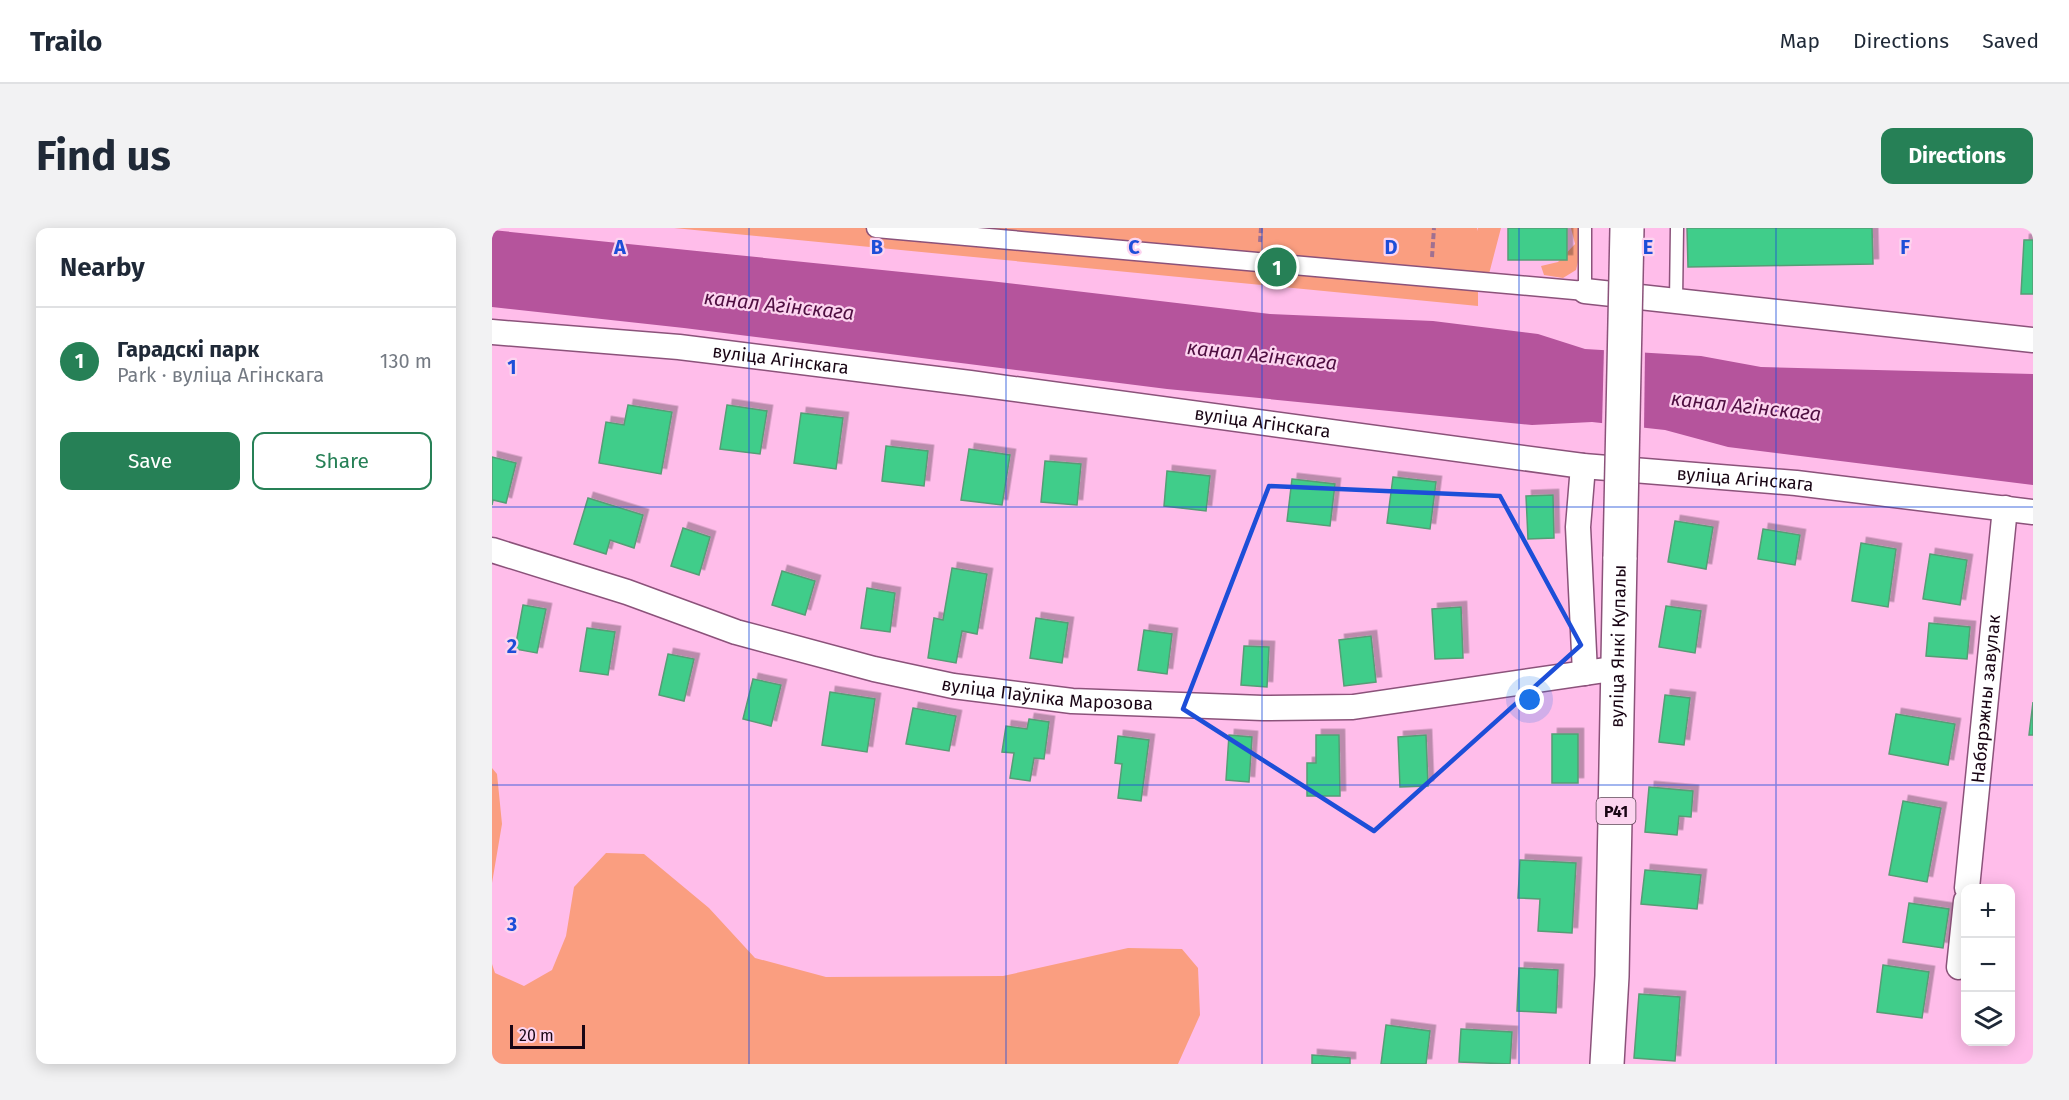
<!DOCTYPE html>
<html lang="en">
<head>
<meta charset="utf-8">
<style>
  body { margin:0; font-family:"Fira Sans",sans-serif; background:#f2f2f3; color:#1f2937 }
  .controls { position:absolute; right:18px; bottom:18px; display:grid; overflow:hidden; border-radius:12px; box-shadow:0 3px 15px #0003 }
  .controls button { width:54px; height:54px; display:grid; place-items:center; padding:0; border:0; border-bottom:2px solid #e0e1e3; background:#fff; color:#1f2937; font:30px sans-serif }
  .scale { position:absolute; left:18px; bottom:15px; width:75px; box-sizing:border-box; padding-left:6px; border:3px solid #190514; border-top:0; font-size:16px; line-height:21px; white-space:nowrap; color:#190514; -webkit-text-stroke:4px #fcd4ef; paint-order:stroke }
  .you { position:absolute; left:1038px; top:472px; width:21px; height:21px; margin:-15px; border:4px solid #fff; border-radius:50%; background:#1a73e8; box-shadow:0 0 0 9px #1a73e833 }
  .badge { display:grid; place-items:center; width:39px; height:39px; border-radius:50%; background:#268056; color:#fff; font-size:20px; font-weight:700 }
  .pin { position:absolute; translate:-50% -50%; border:3px solid #fff; box-shadow:0 2px 6px #0006 }
  .list { margin:0; padding:0; list-style:none }
  h2 { display:flex; justify-content:space-between; align-items:center; height:78px; margin:0; padding:0 24px; font-size:26px }
  h2 small { font-size:20px; font-weight:400; color:#747a83 }
  .list li { display:grid; grid-template-columns:39px 1fr auto; gap:18px; align-items:center; box-sizing:border-box; height:108px; padding:0 24px; border-top:2px solid #e0e1e3 }
  .list b { display:block; font-size:22px; white-space:nowrap }
  .list p { margin:0; font-size:20px; white-space:nowrap; color:#747a83 }
  .list em { font-size:20px; font-style:normal; color:#747a83 }
  .actions { display:flex; gap:12px; padding:18px 24px }
  .actions a { flex:1; padding:14px 0; border:2px solid #268056; border-radius:12px; text-align:center; font-size:21px; color:#268056 }
  .actions .main { background:#268056; color:#fff }
  .icon { flex:none; width:33px; height:33px; fill:none; stroke:currentColor; stroke-width:2; stroke-linecap:round; stroke-linejoin:round }
  .map { position:relative; flex:none; width:1541px; height:836px; overflow:hidden; border-radius:12px }
  header { display:flex; align-items:center; gap:36px; box-sizing:border-box; height:84px; padding:0 30px; background:#fff; border-bottom:2px solid #e0e1e3 }
  header strong { font-size:28px }
  nav { display:flex; gap:33px; margin-inline-start:auto; font-size:21px }
  .intro { display:flex; align-items:center; justify-content:space-between; box-sizing:border-box; height:144px; padding:0 36px }
  h1 { margin:0; font-size:42px }
  .button { padding:15px 27px; border-radius:12px; background:#268056; color:#fff; font-size:21px; font-weight:700 }
  main { display:flex; gap:36px; padding:0 36px }
  aside { flex:1; background:#fff; border-radius:12px; box-shadow:0 3px 15px #0003 }
  .map>svg:first-child { display:block }
</style>
</head>
<body>
<header>
<strong>Trailo</strong>
<nav><a>Map</a><a>Directions</a><a>Saved</a></nav>
</header>
<div class="intro"><h1>Find us</h1><a class="button">Directions</a></div>
<main>
<aside>
<h2>Nearby<small></small></h2>
<ul class="list">
<li><span class="badge">1</span><div><b>Гарадскі парк</b><p>Park · вуліца Агінскага</p></div><em>130 m</em></li>
</ul>
<div class="actions"><a class="main">Save</a><a>Share</a></div>
</aside>
<div class="map">
<svg width="1541" height="836" viewBox="0 0 1541 836">
  <defs>
    <filter id="shadow"><feDropShadow dx="5.5" dy="-5.5" stdDeviation="0" flood-color="#0004"/></filter>
  </defs>
  <rect width="100%" height="100%" fill="#ffbdea"/>
  <!-- green -->
  <path fill="#fa9e80" d="M182,0H985V3L986,0H1009L997,46L986,45V78Z
    M1079,0H1091L1092,10L1084,42L1071,50L1052,47L1049,38L1066,34L1083,16Z
    M0,540L5,546L10,596L0,655Z
    M114,625L152,626L217,680L263,730L334,749L511,748L636,720L690,721L706,740L708,787L686,836H0V736L3,745L32,758L60,742L74,708L82,659Z"/>
  <!-- water -->
  <path fill="#b5549c" d="M0,2L498,53L778,86L941,93L1046,106L1093,121L1209,128L1269,139L1541,146V257L1236,219L1173,202L1100,194L1040,197L675,161L192,100L0,79Z"/>
  <!-- pier -->
  <path fill="#ffbdea" d="M1112,119L1153,121L1152,202L1110,198Z"/>
  <!-- building -->
  <path fill="#40cd8a" stroke="#569d76" stroke-width="1.5" filter="url(#shadow)" d="M1016,0H1075V32H1016Z
    M1195,0H1380L1381,36L1196,39Z
    M1532,12H1541V66H1529Z
    M136,177L180,184L169,246L107,235L114,194L132,197Z
    M235,177L275,183L268,226L228,221Z
    M309,185L351,190L344,241L302,235Z
    M394,218L436,223L432,258L390,253Z
    M477,221L518,227L510,277L469,272Z
    M0,229L24,235L14,275L1,272L0,277Z
    M553,233L589,236L585,277L549,274Z
    M675,243L718,248L714,283L672,278Z
    M901,249L944,254L938,301L895,295Z
    M800,251L843,256L838,298L795,293Z
    M1061,267L1062,310L1036,311L1034,268Z
    M96,270L151,287L142,320L118,312L114,326L82,316Z
    M1183,293L1221,299L1214,341L1176,334Z
    M191,300L218,309L207,347L179,338Z
    M1271,301L1308,307L1303,337L1266,331Z
    M1369,315L1404,321L1396,379L1360,373Z
    M1438,326L1475,332L1468,377L1431,371Z
    M460,340L495,346L485,406L470,403L464,435L436,430L442,390L451,392Z
    M290,343L323,353L313,387L280,377Z
    M375,360L403,365L398,404L369,400Z
    M31,377L54,381L45,425L23,421Z
    M1174,378L1209,383L1203,425L1167,419Z
    M969,379L971,430L943,431L940,381Z
    M544,390L576,395L570,435L538,430Z
    M1437,395L1478,399L1475,431L1434,428Z
    M95,400L123,404L116,447L88,443Z
    M652,402L680,406L675,446L646,442Z
    M879,408L884,454L852,458L847,412Z
    M752,418L777,419L775,459L749,457Z
    M176,426L202,431L192,473L167,467Z
    M261,451L289,457L279,498L251,491Z
    M338,464L383,471L375,524L330,517Z
    M1173,467L1198,470L1192,517L1167,514Z
    M1541,474V507H1537Z
    M421,480L464,488L457,523L414,516Z
    M1404,486L1463,496L1456,537L1397,526Z
    M537,491L557,494L552,531L542,530L538,553L518,550L522,525L510,524L514,498L535,501Z
    M1060,506H1086V555H1060Z
    M737,507L760,509L757,554L734,552Z
    M824,507H847L848,568H815V535H824Z
    M934,507L936,558L908,559L906,509Z
    M626,508L657,512L649,573L626,570L630,536L623,535Z
    M1157,559L1201,563L1199,589L1187,588L1185,607L1153,604Z
    M1411,573L1449,580L1435,654L1397,647Z
    M1028,632L1084,635L1080,705L1046,703L1048,671L1026,670Z
    M1153,642L1209,647L1205,681L1149,676Z
    M1417,675L1457,681L1451,720L1411,714Z
    M1391,737L1437,744L1430,790L1385,784Z
    M1027,740L1066,742L1064,785L1025,783Z
    M1147,766L1188,769L1183,833L1142,830Z
    M894,797L938,803L934,836H889Z
    M969,801L1020,804L1018,836L967,834Z
    M820,827L858,830V836H820Z"/>
  <g fill="none" stroke-linecap="round" stroke-linejoin="round">
    <!-- service casing -->
    <g stroke="#8b527a" stroke-width="15">
      <path id="service" d="M1093,0V63
        M1184,73L1185,0"/>
    </g>
    <!-- pedestrian casing -->
    <g stroke="#8b527a" stroke-width="21">
      <path id="pedestrian" d="M384,0L1093,63"/>
    </g>
    <!-- minor casing -->
    <g stroke="#8b527a" stroke-width="27">
      <g id="minor">
        <path d="M1093,63L1541,112"/>
        <path id="s1" d="M0,104L187,119L478,155L1091,238L1304,255L1541,284"/>
        <path d="M1091,238L1086,299L1093,445"/>
        <path id="s2" d="M0,322L135,364L244,404L382,441L461,458L580,473L771,480L861,479L1127,440"/>
        <path id="s3" d="M1475,660L1513,280"/>
        <path d="M1467,739L1474,673"/>
      </g>
    </g>
    <!-- primary casing -->
    <g stroke="#8b527a" stroke-width="36">
      <g id="primary">
        <path id="s4" d="M1115,836L1120,748L1128,329"/>
      </g>
    </g>
    <!-- path -->
    <path stroke="#9f7091" stroke-width="4" stroke-dasharray="6 3" stroke-linecap="butt" d="M768,14L769,0
      M940,29L942,0"/>
    <!-- service -->
    <use href="#service" stroke="#fff" stroke-width="12"/>
    <!-- pedestrian -->
    <use href="#pedestrian" stroke="#fff" stroke-width="18"/>
    <!-- minor -->
    <use href="#minor" stroke="#fff" stroke-width="24"/>
    <!-- primary -->
    <use href="#primary" stroke="#fff" stroke-width="33"/>
    <!-- primary-bridge casing -->
    <g stroke="#8b527a" stroke-width="36" stroke-linecap="butt">
      <path id="primary-bridge" d="M1128,329L1135,0"/>
    </g>
    <!-- primary-bridge -->
    <use href="#primary-bridge" stroke="#fff" stroke-width="33"/>
  </g>
  <!-- marked area -->
  <path fill="none" stroke="#1d4ed8" stroke-width="4.5" stroke-linejoin="round" d="M777,258L1008,268L1089,417L882,603L691,481Z"/>
  <!-- grid -->
  <path fill="none" stroke="#1d4ed8" stroke-width="1.5" stroke-opacity="0.55" d="M257,0V836M514,0V836M770,0V836M1027,0V836M1284,0V836M0,279H1541M0,557H1541"/>
  <g text-anchor="middle" dominant-baseline="central" stroke-width="4.5" stroke-linejoin="round" paint-order="stroke">
    <!-- shield labels -->
    <rect fill="#fcd4ef" stroke="#5d4356" stroke-width="1.5" x="1104.5" y="570" width="39" height="26" rx="4.5"/>
    <g font-size="16" font-weight="bold" fill="#190514">
      <text x="1124" y="583">Р41</text>
    </g>
    <!-- street labels -->
    <g font-size="18" fill="#190514" stroke="#fcd4ef">
      <text stroke="none"><textPath href="#s1" startOffset="290">вуліца Агінскага</textPath></text>
      <text stroke="none"><textPath href="#s1" startOffset="776">вуліца Агінскага</textPath></text>
      <text stroke="none"><textPath href="#s1" startOffset="1262">вуліца Агінскага</textPath></text>
      <text stroke="none"><textPath href="#s4" startOffset="418">вуліца Янкі Купалы</textPath></text>
      <text stroke="none"><textPath href="#s2" startOffset="576">вуліца Паўліка Марозова</textPath></text>
      <text stroke="none"><textPath href="#s3" startOffset="190">Набярэжны завулак</textPath></text>
    </g>
    <!-- water labels -->
    <g font-size="20" font-style="italic" fill="#4e0e40" stroke="#fcd4ef">
      <text transform="translate(287 77) rotate(6)">канал Агінскага</text>
      <text transform="translate(770 127) rotate(6)">канал Агінскага</text>
      <text transform="translate(1254 178) rotate(6)">канал Агінскага</text>
    </g>
  </g>
  <g font-size="20" text-anchor="middle" font-weight="bold" fill="#1d4ed8" stroke="#fcd4ef" stroke-width="4.5" stroke-linejoin="round" paint-order="stroke">
    <text x="128" y="26">A</text>
    <text x="385" y="26">B</text>
    <text x="642" y="26">C</text>
    <text x="899" y="26">D</text>
    <text x="1156" y="26">E</text>
    <text x="1413" y="26">F</text>
    <text x="20" y="146">1</text>
    <text x="20" y="425">2</text>
    <text x="20" y="703">3</text>
  </g>
</svg>
<div class="controls">
<button>+</button>
<button>−</button>
<button><svg class="icon" aria-label="layers" viewBox="0 0 24 24"><path d="M12 4l9 5-9 5-9-5zM3 14l9 5 9-5"/></svg></button>
</div>
<div class="scale">20 m</div>
<div class="you"></div>
<div class="pin badge" style="left:785px;top:39px">1</div>
</div>
</main>
</body>
</html>
